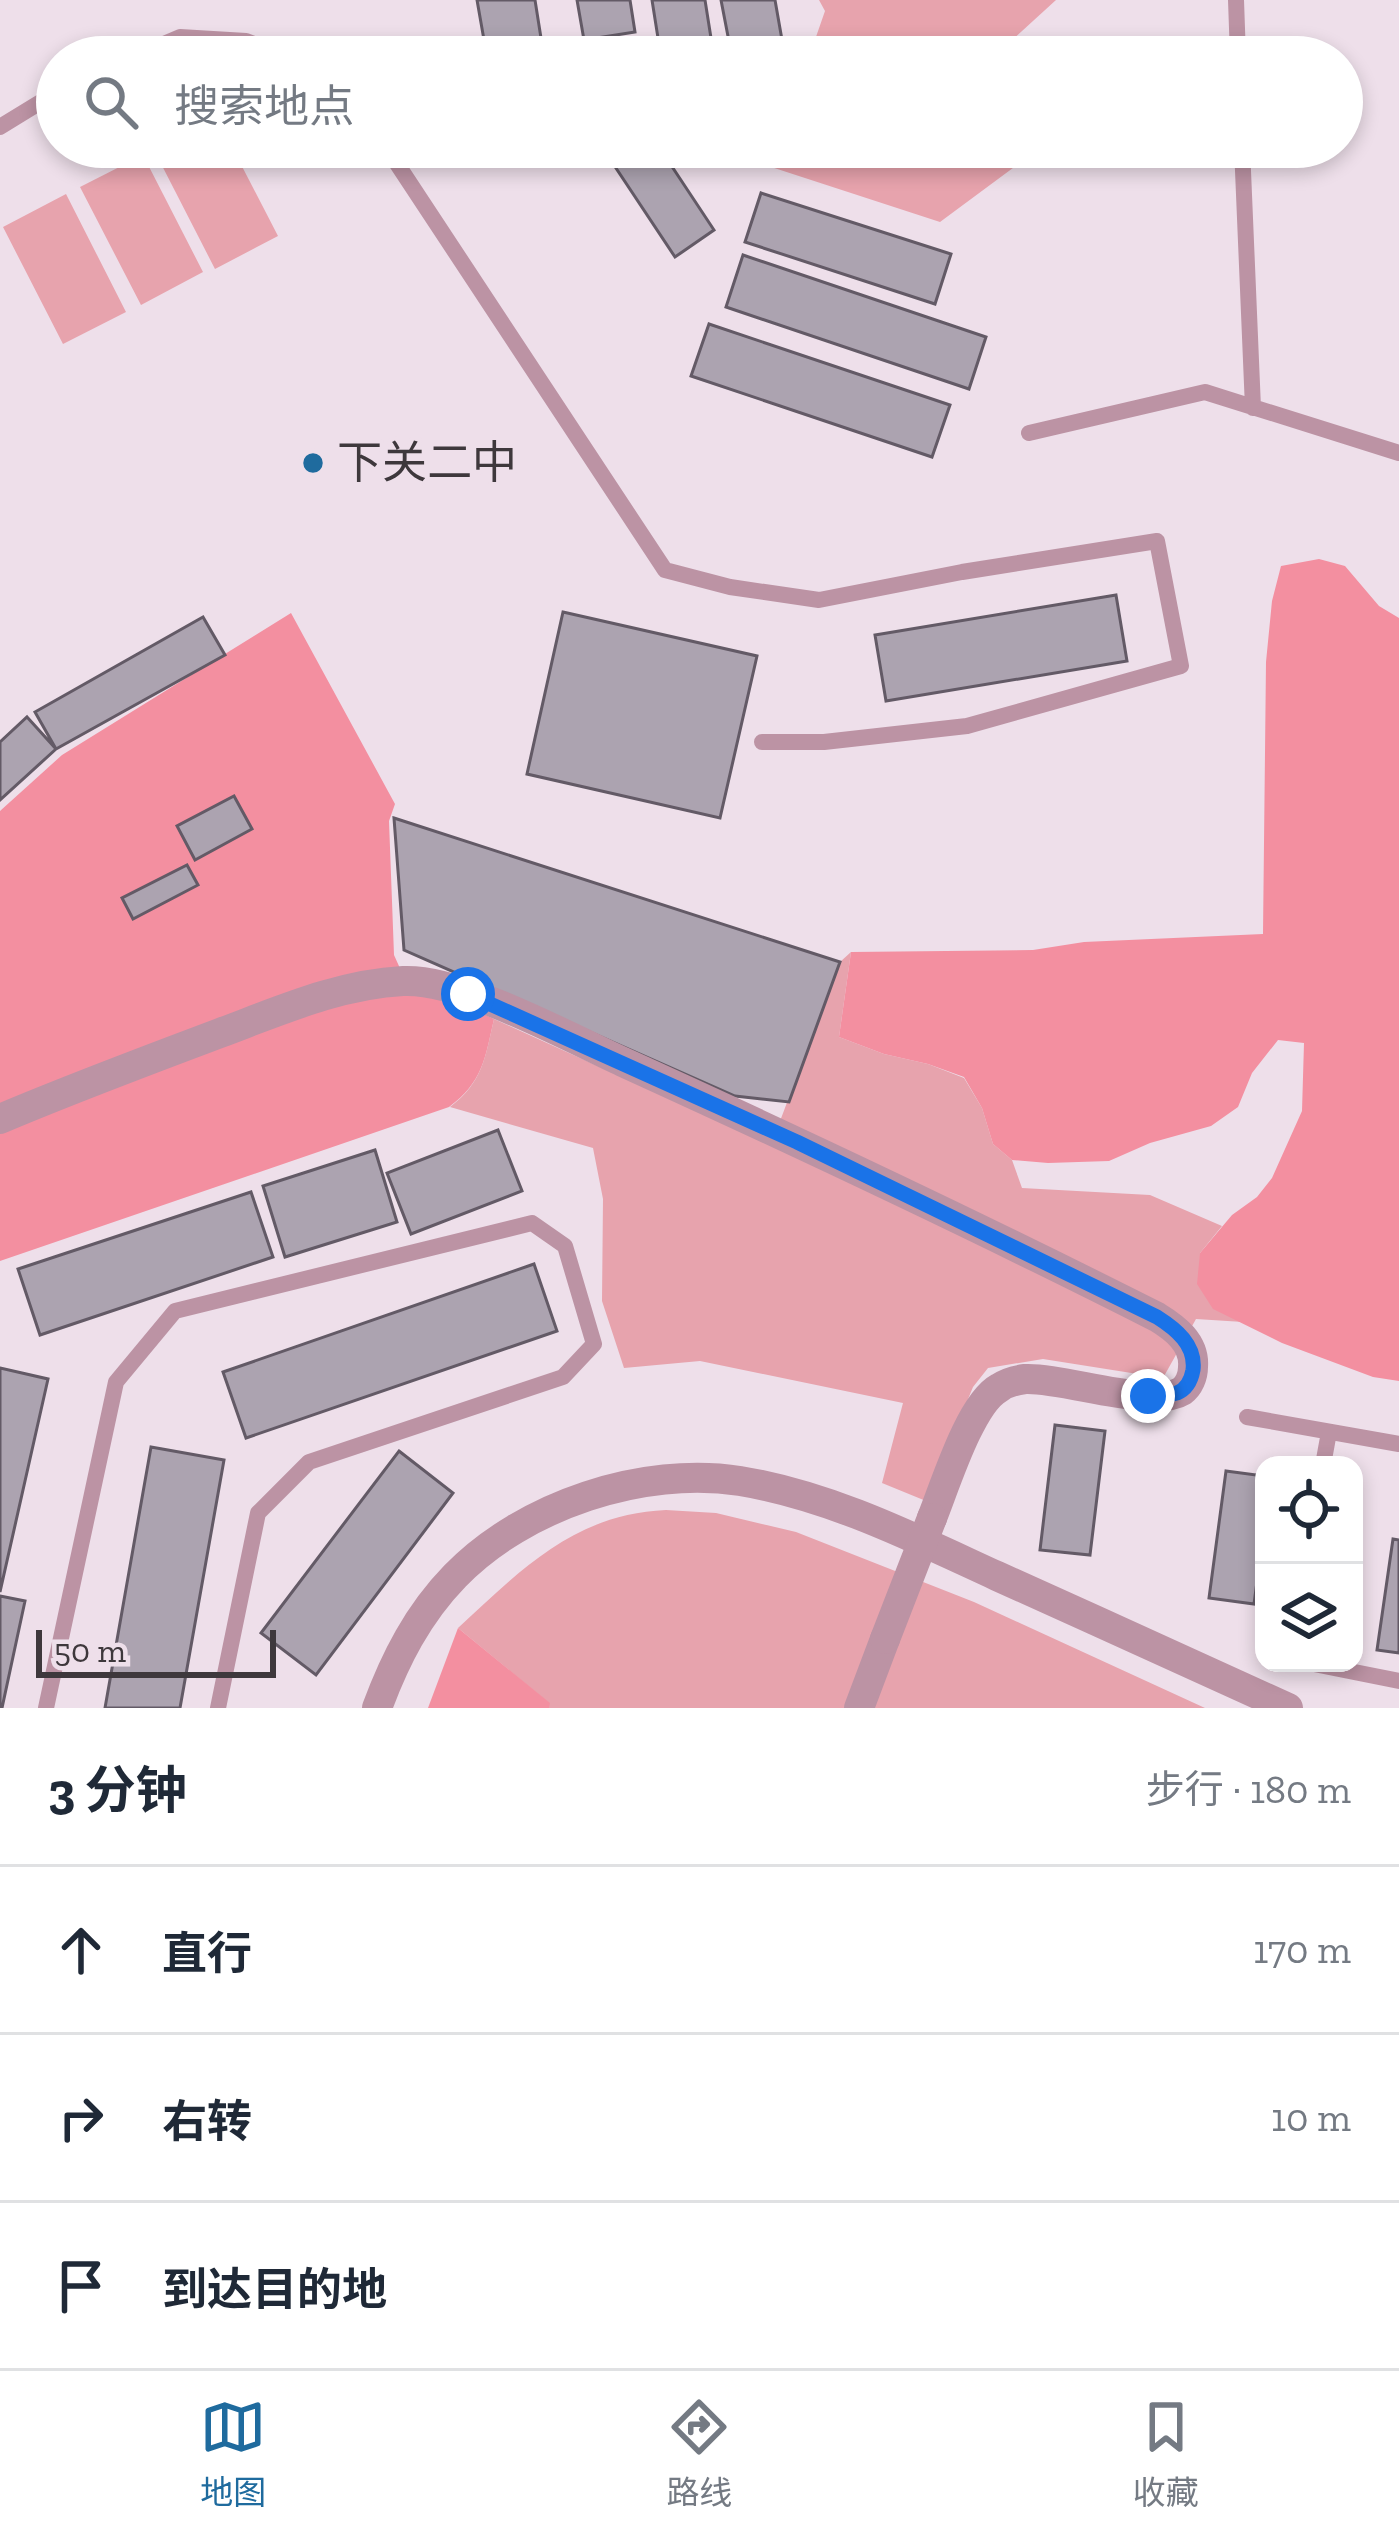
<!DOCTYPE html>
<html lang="zh">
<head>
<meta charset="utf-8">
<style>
  body { margin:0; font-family:"Zilla Slab","Noto Sans SC",serif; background:#f6f6f7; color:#1f2937 }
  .controls { position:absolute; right:36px; bottom:36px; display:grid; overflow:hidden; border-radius:24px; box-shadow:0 6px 18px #0003 }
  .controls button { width:108px; height:108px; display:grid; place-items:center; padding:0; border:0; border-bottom:3px solid #e0e1e3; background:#fff; color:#1f2937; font:60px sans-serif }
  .scale { position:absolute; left:36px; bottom:30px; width:240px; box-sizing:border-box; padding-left:12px; border:6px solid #3e383c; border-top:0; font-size:33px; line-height:42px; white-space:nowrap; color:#3e383c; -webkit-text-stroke:9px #eedfea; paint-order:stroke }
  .stop { position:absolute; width:36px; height:36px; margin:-27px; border:9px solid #1a73e8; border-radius:50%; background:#fff }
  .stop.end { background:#1a73e8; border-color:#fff; box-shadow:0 3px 12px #0008 }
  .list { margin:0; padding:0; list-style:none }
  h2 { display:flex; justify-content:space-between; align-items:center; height:156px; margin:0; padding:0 48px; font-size:51px }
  h2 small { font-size:39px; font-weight:400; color:#747a83 }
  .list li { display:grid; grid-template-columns:78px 1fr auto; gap:36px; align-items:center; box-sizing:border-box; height:168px; padding:0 48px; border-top:3px solid #e0e1e3 }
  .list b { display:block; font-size:45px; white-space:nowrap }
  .list em { font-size:39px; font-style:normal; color:#747a83 }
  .icon { flex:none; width:66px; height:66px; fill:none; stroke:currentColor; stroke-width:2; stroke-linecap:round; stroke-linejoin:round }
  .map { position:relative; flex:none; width:1399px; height:1708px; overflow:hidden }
  .search { position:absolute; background:#fff; box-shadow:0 6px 18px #0003; left:36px; right:36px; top:36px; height:132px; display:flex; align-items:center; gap:30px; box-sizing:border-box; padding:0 42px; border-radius:66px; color:#747a83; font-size:45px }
  .sheet { height:660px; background:#fff }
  nav { display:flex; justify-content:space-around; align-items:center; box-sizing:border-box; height:168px; border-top:3px solid #e0e1e3; background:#fff; font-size:33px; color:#747a83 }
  nav a { display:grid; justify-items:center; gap:6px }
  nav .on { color:#1f6b9e }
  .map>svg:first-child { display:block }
</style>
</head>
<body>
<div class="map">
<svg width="1399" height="1708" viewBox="0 0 1399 1708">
  <rect width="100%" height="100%" fill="#eedfea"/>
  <!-- green -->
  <path fill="#e7a3ad" d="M819,0H1056L1009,43L1012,57H809L825,11Z
    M165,147H232L278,236L215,269L155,152Z
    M754,147H1032L1033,153L940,222L756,162Z
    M143,155L203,272L141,305L80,187Z
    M66,194L126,312L63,344L3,227Z
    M851,952L839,1037L884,1054L928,1064L964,1078L982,1108L993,1144L1012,1160L1022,1188L1150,1195L1222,1226L1200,1253L1243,1322L1196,1319L1163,1378L1043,1359L988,1368L973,1387L926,1501L882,1483L903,1403L700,1361L624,1368L602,1301L603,1199L593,1148L450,1107C483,1082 485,1058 494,1019L771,1145L840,962Z
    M666,1510L716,1513L796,1532L974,1602L1205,1708H549V1703L458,1628C521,1570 574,1514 666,1510Z"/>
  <!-- forest -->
  <path fill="#f38fa0" d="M1319,559L1345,566L1379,606L1399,618V1381L1373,1377L1282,1343L1213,1309L1197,1284L1200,1253L1232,1215L1257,1197L1272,1178L1302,1111L1304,1043L1278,1040L1252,1073L1238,1107L1211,1126L1150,1143L1109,1161L1048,1163L1012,1160L993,1144L982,1108L964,1077L928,1064L884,1054L839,1037L851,952L1033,950L1084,942L1263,934L1266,662L1272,601L1281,566Z
    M291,613L395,804L389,821L394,955L412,995L454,1000L494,1019C485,1058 483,1082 449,1107L0,1261V811L62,755Z
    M458,1628L550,1703L549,1708H428Z"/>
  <!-- building -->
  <path fill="#aca3b0" stroke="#635a66" stroke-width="3" d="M477,0H535L544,57H487Z
    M577,0H630L635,32L584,40Z
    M652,0H705L714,57H661Z
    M721,0H775L785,57H732Z
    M602,147H659L714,230L675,257Z
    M761,193L951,254L935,304L745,242Z
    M743,255L986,337L969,389L726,307Z
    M709,324L950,405L932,457L691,376Z
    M1116,595L1127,661L886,701L875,635Z
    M563,612L757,656L720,818L527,774Z
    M203,617L225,655L56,749L35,712Z
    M27,717L56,749L0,800V742Z
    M234,796L252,829L195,860L177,826Z
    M394,818L840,962L789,1102L735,1096L404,950Z
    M187,865L198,885L133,919L122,898Z
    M498,1130L522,1191L411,1234L387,1173Z
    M375,1150L397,1222L285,1257L263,1186Z
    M251,1192L273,1257L40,1335L18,1269Z
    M534,1264L557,1331L246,1438L223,1372Z
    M0,1368L48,1379L0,1592Z
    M1055,1425L1105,1431L1090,1555L1040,1550Z
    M151,1447L224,1460L180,1708H105Z
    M399,1451L453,1493L316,1675L261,1633Z
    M1226,1471L1264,1476V1529L1254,1604L1209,1598Z
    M1393,1539L1399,1540V1653L1377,1650Z
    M0,1596L25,1601L2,1708H0Z"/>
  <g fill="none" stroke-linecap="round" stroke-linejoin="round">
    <!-- lane -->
    <path stroke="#bc93a4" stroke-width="16" d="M1236,0L1238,57
      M133,57L180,37L246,41L289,57
      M0,127L57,92
      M386,147L665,570L730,587L819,600L962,572L1157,541L1181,666L967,726L824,742H762
      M1242,147L1253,408
      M1029,433L1205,392L1399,453
      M1247,1417L1399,1444
      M1323,1465L1329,1432
      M1309,1663L1399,1681
      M46,1708L116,1382L175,1311L532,1223L565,1246L594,1344L563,1377L309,1462L258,1513L218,1708"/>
    <!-- street -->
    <path stroke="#bc93a4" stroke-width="30" d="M0,1119C73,1088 146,1061 220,1033C279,1011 340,984 403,981C461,978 568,1037 623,1062C803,1144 981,1228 1157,1317C1175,1328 1195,1343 1193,1367C1193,1376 1189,1386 1182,1391C1153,1409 1062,1377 1025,1379C1017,1380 1006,1383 999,1388C970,1404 945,1486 932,1518
      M377,1708C395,1659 418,1614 455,1576C524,1505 643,1466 740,1481C831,1496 914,1538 997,1576C1094,1620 1191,1663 1288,1708
      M859,1708L885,1639"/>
    <!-- street-bridge -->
    <path stroke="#bc93a4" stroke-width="30" d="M885,1639L932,1518"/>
  </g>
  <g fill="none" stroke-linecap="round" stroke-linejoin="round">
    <!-- route -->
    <path stroke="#1a73e8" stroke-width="15" d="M468,994L797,1142L1157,1317C1176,1329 1196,1345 1193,1370C1191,1381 1187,1389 1177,1393C1168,1396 1157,1396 1148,1396"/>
  </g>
  <!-- markers -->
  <circle fill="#1f6b9e" stroke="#eedfea" stroke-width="4.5" cx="313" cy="463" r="12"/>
  <g text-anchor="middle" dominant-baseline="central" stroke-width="9" stroke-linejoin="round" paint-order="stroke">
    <!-- poi labels -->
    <g font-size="45" fill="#3e383c" stroke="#eedfea" text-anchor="start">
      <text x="337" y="463">下关二中</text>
    </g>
  </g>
</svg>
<div class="controls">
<button><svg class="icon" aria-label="locate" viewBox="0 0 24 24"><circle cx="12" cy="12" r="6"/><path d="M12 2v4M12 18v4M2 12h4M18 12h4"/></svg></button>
<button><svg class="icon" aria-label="layers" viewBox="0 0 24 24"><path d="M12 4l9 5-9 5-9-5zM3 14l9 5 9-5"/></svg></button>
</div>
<div class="scale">50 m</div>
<div class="stop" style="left:468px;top:994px"></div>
<div class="stop end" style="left:1148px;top:1396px"></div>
<div class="search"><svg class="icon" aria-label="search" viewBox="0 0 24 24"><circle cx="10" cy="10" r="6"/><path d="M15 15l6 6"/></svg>搜索地点</div>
</div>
<section class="sheet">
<h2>3 分钟<small>步行 · 180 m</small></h2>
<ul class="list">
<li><svg class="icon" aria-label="ahead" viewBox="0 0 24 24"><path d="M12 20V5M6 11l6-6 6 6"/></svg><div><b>直行</b></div><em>170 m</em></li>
<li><svg class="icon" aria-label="right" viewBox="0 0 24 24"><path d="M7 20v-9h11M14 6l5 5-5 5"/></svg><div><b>右转</b></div><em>10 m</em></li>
<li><svg class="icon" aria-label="arrive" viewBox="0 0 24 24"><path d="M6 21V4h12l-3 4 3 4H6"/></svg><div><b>到达目的地</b></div></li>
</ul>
</section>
<nav>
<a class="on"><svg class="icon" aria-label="map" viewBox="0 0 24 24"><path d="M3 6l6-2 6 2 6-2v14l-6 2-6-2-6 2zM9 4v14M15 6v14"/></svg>地图</a>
<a><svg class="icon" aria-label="directions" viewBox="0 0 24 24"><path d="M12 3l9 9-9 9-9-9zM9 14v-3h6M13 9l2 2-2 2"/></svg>路线</a>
<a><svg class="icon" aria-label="saved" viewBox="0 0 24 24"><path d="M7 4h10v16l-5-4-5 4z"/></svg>收藏</a>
</nav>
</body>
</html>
